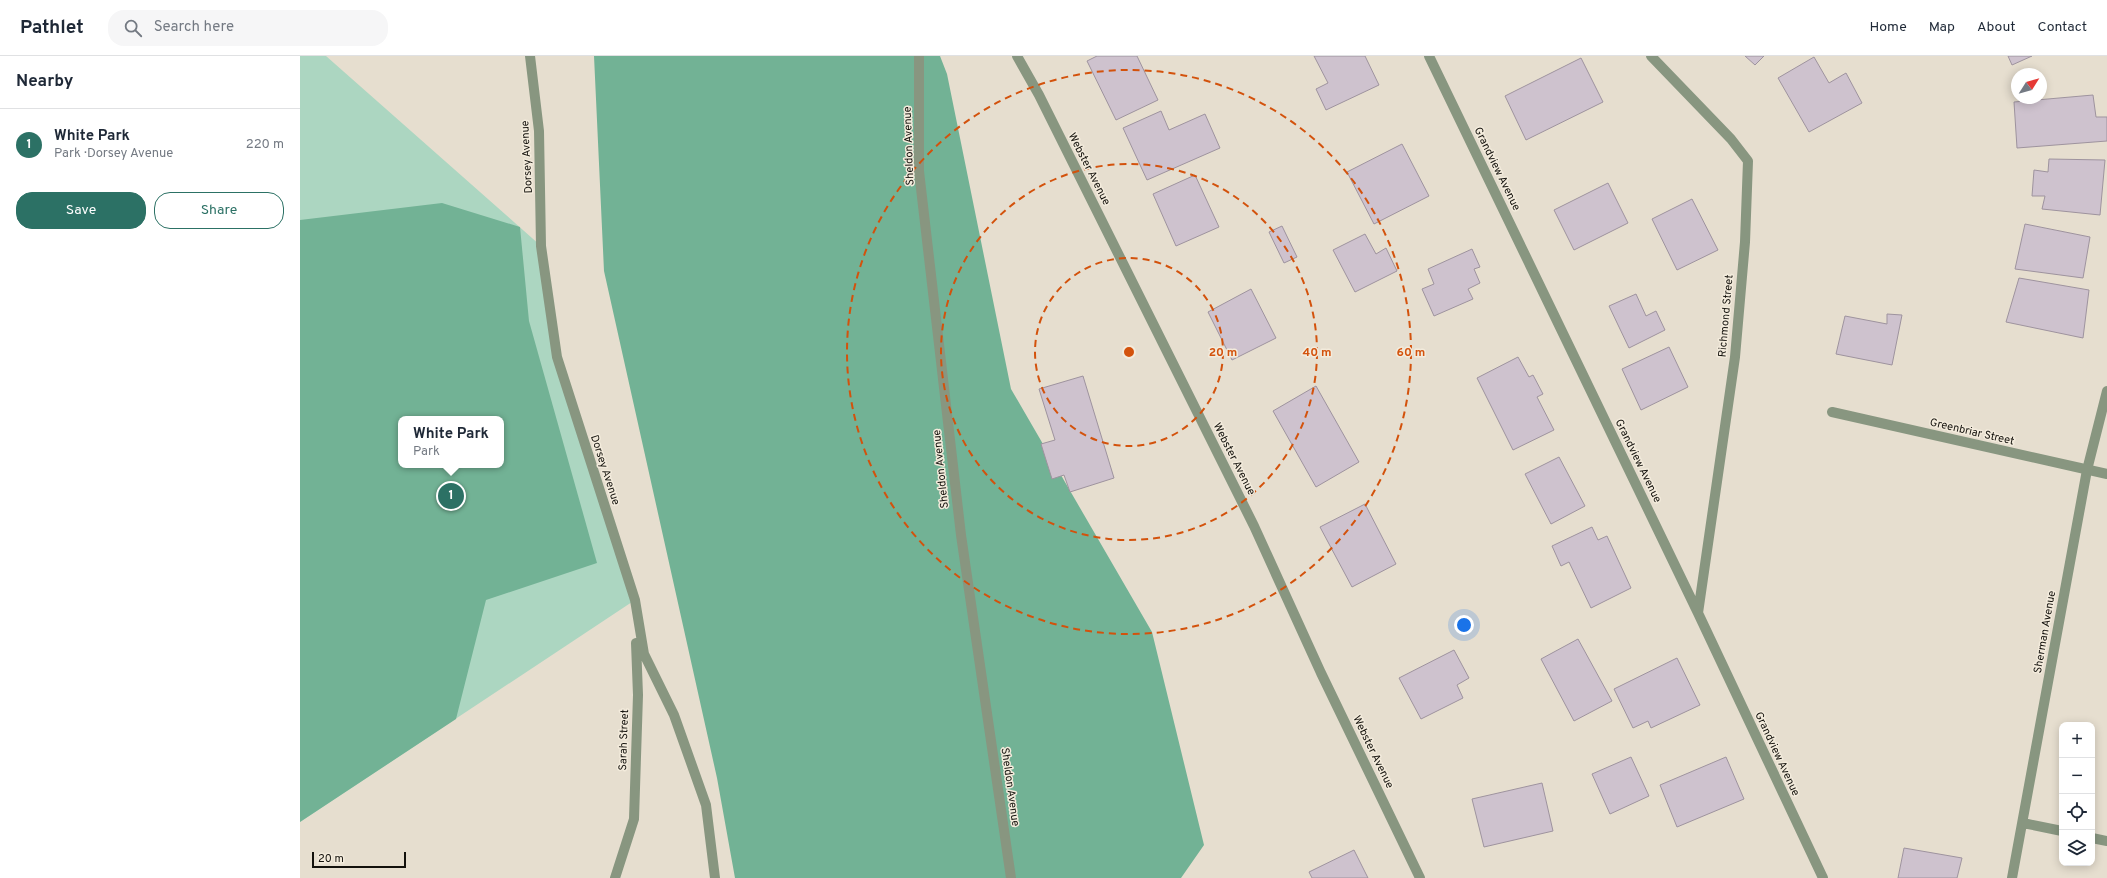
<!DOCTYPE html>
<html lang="en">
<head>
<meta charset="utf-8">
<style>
  body { margin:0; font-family:Overpass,sans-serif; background:#f6f6f7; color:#1f2937 }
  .controls { position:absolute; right:12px; bottom:12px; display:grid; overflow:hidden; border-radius:8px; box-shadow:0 2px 10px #0003 }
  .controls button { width:36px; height:36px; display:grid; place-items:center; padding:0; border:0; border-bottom:1px solid #e0e1e3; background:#fff; color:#1f2937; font:20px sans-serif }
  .compass { position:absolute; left:1711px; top:12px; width:36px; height:36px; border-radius:50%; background:#fff; box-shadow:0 2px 10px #0003; rotate:53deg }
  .scale { position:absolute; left:12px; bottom:10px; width:94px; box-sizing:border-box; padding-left:4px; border:2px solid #13110c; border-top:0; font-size:11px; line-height:14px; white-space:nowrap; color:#13110c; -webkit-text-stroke:3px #f3ebdc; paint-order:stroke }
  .you { position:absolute; left:1164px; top:569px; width:14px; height:14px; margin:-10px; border:3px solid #fff; border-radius:50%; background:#1a73e8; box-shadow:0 0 0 6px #1a73e833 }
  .badge { display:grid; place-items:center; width:26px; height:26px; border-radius:50%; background:#2c7165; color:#fff; font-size:13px; font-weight:700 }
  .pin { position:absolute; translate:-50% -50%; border:2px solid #fff; box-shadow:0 1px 4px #0006 }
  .popup { position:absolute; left:98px; top:360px; width:106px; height:52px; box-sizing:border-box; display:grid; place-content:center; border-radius:8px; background:#fff; filter:drop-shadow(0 1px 3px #0005); font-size:13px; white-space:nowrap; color:#747a83 }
  .popup b { font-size:15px; color:#1f2937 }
  .popup::after { content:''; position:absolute; left:50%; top:100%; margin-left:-8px; border:8px solid transparent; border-top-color:#fff }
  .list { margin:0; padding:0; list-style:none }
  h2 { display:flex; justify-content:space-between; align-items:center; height:52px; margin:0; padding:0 16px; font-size:17px }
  h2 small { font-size:13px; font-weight:400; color:#747a83 }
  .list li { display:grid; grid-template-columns:26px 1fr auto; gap:12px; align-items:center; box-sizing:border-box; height:72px; padding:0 16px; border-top:1px solid #e0e1e3 }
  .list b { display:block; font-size:15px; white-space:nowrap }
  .list p { margin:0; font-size:13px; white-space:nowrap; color:#747a83 }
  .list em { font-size:13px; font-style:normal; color:#747a83 }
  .actions { display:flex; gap:8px; padding:12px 16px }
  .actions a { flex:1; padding:9px 0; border:1px solid #2c7165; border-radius:16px; text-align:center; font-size:14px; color:#2c7165 }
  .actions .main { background:#2c7165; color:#fff }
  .icon { flex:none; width:22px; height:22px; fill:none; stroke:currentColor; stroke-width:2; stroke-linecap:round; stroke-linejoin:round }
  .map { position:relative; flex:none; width:1807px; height:822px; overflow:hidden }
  header { display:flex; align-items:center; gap:24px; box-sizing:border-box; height:56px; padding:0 20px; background:#fff; border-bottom:1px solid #e0e1e3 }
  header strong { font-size:19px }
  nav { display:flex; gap:22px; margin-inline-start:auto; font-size:14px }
  .search { width:280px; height:36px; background:#f6f6f7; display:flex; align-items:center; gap:10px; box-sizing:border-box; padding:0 14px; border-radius:16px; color:#747a83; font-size:15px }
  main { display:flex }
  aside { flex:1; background:#fff }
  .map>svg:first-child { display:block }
</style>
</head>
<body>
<header>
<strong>Pathlet</strong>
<div class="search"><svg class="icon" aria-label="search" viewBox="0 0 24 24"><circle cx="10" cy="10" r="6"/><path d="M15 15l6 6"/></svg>Search here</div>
<nav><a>Home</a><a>Map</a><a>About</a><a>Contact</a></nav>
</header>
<main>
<aside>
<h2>Nearby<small></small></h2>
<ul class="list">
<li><span class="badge">1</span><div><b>White Park</b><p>Park · Dorsey Avenue</p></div><em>220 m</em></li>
</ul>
<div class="actions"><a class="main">Save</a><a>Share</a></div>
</aside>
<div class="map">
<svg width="1807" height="822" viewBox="0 0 1807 822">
  <rect width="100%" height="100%" fill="#e6decf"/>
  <!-- green -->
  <path fill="#acd6c1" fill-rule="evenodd" d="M0,0H26L241,190L267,336L335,544L0,766ZM101,363H201V409H101Z"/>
  <!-- forest -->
  <path fill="#72b295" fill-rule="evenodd" d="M294,0H640L647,18L711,333L852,576L904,789L881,822H435L417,722L304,215Z
    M142,147L220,171L229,265L297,507L186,544L156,663L0,766V164ZM101,363H201V409H101Z"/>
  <!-- building -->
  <path fill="#cec2ce" stroke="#9e939e" d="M797,0H837L858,44L816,64L787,5Z
    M1014,0H1065L1079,29L1026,54L1016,33L1028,27Z
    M1445,0H1464L1455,9Z
    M1708,0H1732L1712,9Z
    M1514,1L1529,27L1546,17L1562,47L1509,76L1478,22Z
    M1281,2L1303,46L1226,84L1205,40Z
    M1793,39L1796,61H1807V85L1717,92L1714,46Z
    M861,55L869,74L905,58L920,92L847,124L823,72Z
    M1102,88L1129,140L1074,168L1047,116Z
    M1749,103L1805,104L1800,159L1742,153L1745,140H1732L1734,114L1748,116Z
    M895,119L919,171L876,190L853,138Z
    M1308,127L1328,167L1274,194L1254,154Z
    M1392,143L1418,194L1377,214L1352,163Z
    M1725,168L1790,181L1783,222L1715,213Z
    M982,170L997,201L984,207L969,176Z
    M1065,178L1076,198L1086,192L1097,215L1055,236L1033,194Z
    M1172,193L1180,211L1174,213L1180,227L1168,233L1173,243L1134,260L1122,233L1134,228L1128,213Z
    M1719,222L1789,234L1783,282L1706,266Z
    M951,233L976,282L932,304L908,256Z
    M1336,238L1346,260L1356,255L1365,274L1329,292L1309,250Z
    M1587,258L1602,259L1592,309L1536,298L1545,260L1587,268Z
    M1369,291L1388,331L1341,354L1322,313Z
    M1218,301L1229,321L1233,319L1243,338L1237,341L1254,374L1213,394L1177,322Z
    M783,320L814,422L770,436L764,419L752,423L741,388L755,384L739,333Z
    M1016,330L1059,406L1016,431L973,355Z
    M1259,401L1285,450L1251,468L1225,418Z
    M1065,448L1096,508L1052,531L1020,471Z
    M1292,471L1298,484L1307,480L1331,532L1291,552L1269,506L1261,510L1252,490Z
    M1278,583L1312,645L1274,665L1241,603Z
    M1154,594L1169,622L1157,629L1163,642L1121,663L1099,622Z
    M1377,602L1400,649L1351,672L1348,665L1333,672L1314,633Z
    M1331,701L1349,740L1310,758L1292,718Z
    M1426,701L1444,743L1377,771L1360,729Z
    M1242,727L1253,775L1184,791L1172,743Z
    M1604,792L1662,802L1657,822H1598Z
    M1054,794L1068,822H1012L1009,816Z"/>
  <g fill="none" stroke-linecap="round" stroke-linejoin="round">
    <!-- minor -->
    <path stroke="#889680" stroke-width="10" d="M230,0L239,75L241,190L257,301L335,544L344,598L374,659L406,749L415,822
      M619,0V115L661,479L711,822
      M717,0L739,39L954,470L1021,617L1120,822
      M1129,0L1398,557L1523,822
      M1351,0L1431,83L1448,105L1445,186L1435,301L1398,557
      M1532,356L1807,418
      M1723,767L1762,775
      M1792,782L1807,785
      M315,822L334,763L338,639L336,587
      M1712,822L1787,414L1807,335"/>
  </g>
  <!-- distance rings -->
  <g fill="none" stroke="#d3520c" stroke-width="2" stroke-dasharray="7 5">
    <circle cx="829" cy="296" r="94"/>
    <circle cx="829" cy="296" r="188"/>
    <circle cx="829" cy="296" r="282"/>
  </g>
  <g text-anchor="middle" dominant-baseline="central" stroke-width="3" stroke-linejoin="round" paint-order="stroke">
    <!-- street labels -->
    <g font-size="11" fill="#13110c" stroke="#f3ebdc">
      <text transform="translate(609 90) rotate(-92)">Sheldon Avenue</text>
      <text transform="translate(227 101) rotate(-93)">Dorsey Avenue</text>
      <text transform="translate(789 113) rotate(63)">Webster Avenue</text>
      <text transform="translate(1197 113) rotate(64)">Grandview Avenue</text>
      <text transform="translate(1426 260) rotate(-85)">Richmond Street</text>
      <text transform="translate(1672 376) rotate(13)">Greenbriar Street</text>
      <text transform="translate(934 403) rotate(63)">Webster Avenue</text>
      <text transform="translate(1338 405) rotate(64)">Grandview Avenue</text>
      <text transform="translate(641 413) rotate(-96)">Sheldon Avenue</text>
      <text transform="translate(305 414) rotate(72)">Dorsey Avenue</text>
      <text transform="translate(1745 576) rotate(-80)">Sherman Avenue</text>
      <text transform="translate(324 684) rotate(-88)">Sarah Street</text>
      <text transform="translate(1073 696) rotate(64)">Webster Avenue</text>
      <text transform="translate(1477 698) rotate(65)">Grandview Avenue</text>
      <text transform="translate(710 731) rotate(82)">Sheldon Avenue</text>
    </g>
  </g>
  <circle cx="829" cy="296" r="6" fill="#d3520c" stroke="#f3ebdc" stroke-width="2"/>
  <g font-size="12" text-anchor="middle" font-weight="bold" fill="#d3520c" stroke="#f3ebdc" stroke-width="3" stroke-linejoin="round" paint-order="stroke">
    <text x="923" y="300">20 m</text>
    <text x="1017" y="300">40 m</text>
    <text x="1111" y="300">60 m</text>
  </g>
</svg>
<div class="controls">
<button>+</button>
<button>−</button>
<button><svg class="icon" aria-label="locate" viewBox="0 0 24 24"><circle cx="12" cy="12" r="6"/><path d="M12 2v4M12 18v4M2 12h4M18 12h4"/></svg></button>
<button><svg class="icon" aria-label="layers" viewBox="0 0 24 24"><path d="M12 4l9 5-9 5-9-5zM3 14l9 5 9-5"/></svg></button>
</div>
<svg class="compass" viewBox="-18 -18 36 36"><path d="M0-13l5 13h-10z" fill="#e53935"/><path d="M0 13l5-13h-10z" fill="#747a83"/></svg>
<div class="scale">20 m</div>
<div class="you"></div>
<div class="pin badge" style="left:151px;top:440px">1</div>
<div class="popup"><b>White Park</b>Park</div>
</div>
</main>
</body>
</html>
